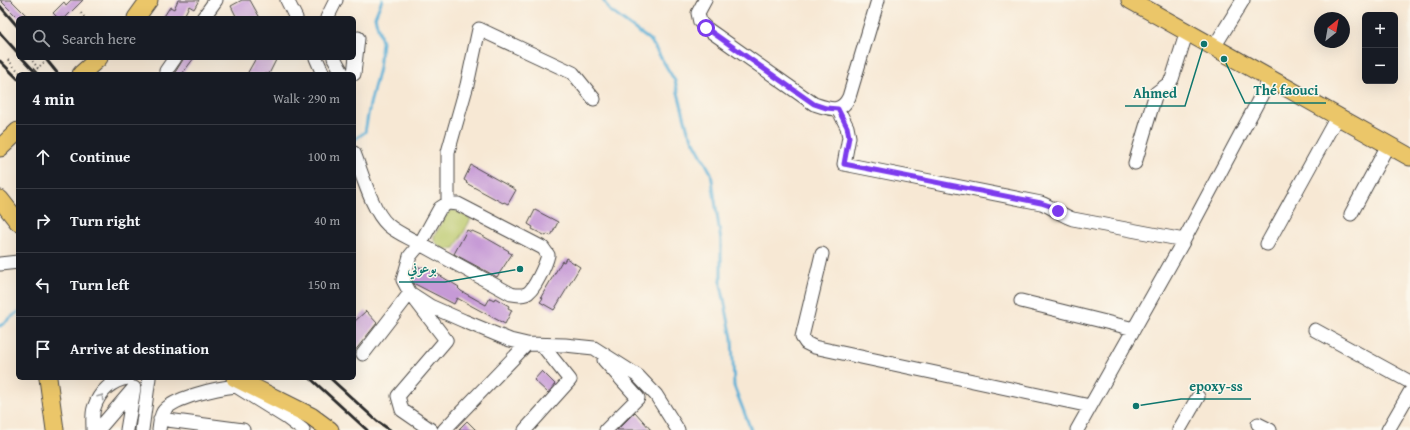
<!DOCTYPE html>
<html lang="en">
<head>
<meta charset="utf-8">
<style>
  body { margin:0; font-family:"Gentium Book Plus",Amiri,serif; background:#242831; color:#f1f3f6 }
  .controls { position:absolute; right:12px; top:12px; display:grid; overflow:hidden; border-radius:6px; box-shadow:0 4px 16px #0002 }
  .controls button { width:36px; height:36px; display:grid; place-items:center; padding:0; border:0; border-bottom:1px solid #363941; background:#171b24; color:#f1f3f6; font:20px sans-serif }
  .compass { position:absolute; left:1314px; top:12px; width:36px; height:36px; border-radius:50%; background:#171b24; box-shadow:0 4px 16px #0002; rotate:31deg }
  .stop { position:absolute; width:12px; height:12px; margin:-9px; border:3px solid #7c3aed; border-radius:50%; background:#fff }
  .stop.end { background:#7c3aed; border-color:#fff; box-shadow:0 1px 4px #0008 }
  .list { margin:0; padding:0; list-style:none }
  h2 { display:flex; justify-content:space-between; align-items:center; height:52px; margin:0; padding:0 16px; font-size:17px }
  h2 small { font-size:13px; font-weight:400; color:#9ea1a6 }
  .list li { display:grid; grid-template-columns:26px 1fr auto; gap:12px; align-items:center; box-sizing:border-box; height:64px; padding:0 16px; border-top:1px solid #363941 }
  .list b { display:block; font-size:15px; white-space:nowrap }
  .list em { font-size:13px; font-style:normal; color:#9ea1a6 }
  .icon { flex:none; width:22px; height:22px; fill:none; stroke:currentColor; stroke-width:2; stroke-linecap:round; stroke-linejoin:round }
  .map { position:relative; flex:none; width:1410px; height:430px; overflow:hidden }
  .search { position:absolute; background:#171b24; box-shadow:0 4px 16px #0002; left:16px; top:16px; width:340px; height:44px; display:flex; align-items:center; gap:10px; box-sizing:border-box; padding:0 14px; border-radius:6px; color:#9ea1a6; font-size:15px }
  .panel { position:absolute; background:#171b24; box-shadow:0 4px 16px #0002; left:16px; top:72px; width:340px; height:308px; border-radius:6px }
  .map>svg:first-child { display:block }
</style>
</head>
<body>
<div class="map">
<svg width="1410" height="430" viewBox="0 0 1410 430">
  <rect width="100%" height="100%" fill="#fbf7ec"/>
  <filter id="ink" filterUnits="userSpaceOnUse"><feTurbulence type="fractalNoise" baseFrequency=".025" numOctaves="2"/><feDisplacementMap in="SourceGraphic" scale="8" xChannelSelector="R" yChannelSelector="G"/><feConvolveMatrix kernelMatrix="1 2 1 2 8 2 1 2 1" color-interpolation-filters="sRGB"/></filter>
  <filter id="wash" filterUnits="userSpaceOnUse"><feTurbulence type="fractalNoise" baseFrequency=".012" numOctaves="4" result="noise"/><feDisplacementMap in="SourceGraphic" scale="16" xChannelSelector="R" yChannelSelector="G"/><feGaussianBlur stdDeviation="0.9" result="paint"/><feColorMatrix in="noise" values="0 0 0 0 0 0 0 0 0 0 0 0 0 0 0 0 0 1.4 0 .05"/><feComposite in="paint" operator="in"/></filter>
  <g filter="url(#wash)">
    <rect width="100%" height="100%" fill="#f7e8d4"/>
    <!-- green -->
    <path fill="#bac769" stroke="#72794a" d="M455,210L471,219L455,248L446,250L437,245L434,240V236L449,211Z"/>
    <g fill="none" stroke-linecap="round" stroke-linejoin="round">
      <!-- stream -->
      <path stroke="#5aafd6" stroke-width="3" d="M603,0L610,11L651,41L675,81L688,131L711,173L721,241V285L732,338L734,386L751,430
        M354,140L365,132L370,104L379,68L382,42L375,17L382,0
        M0,326L18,312"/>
    </g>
    <g id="blocks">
      <!-- building -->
      <path fill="#c69ad6" d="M0,0H11L29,18H18Z
        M71,0H83L65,18H58L53,13L64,2L66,5Z
        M178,0H199L194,9L189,6L184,16L188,18H163L170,7L174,9Z
        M242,0H250L260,18H237L231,6Z
        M184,58H194L182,74H174Z
        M256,58H277L269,74H247Z
        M471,165L516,190L508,204L504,202L503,203L466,183L467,182L464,180Z
        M535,210L558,222L551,236L547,234L546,236L532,229L533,227L528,224Z
        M467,230L471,232L472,231L481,235L509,251L508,252L512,254L497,277L454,254Z
        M566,258L580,267L554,310L540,302L543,298L541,297L562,261L564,262Z
        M417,266L421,268L422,267L439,275L459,287L458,288L461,291L486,305L490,298L494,300L495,298L509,306L508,308L512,310L505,324L457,298L454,304L413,283L412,279Z
        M366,311L377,323L354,352V322Z
        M542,371L555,384L548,393L534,380Z
        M635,412L651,430H617Z
        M467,421L476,430H458Z"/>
    </g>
  </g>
  <g filter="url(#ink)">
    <use href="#blocks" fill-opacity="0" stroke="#4a4744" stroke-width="1"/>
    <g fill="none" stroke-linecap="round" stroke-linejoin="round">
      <!-- minor casing -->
      <g stroke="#4a4744" stroke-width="15">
        <path id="minor" d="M287,0L296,18
          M705,0L698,13L700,22L706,28L814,104C829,109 841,114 849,97L878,0
          M203,18L216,0
          M327,18L336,0
          M1214,47L1243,0
          M316,58L323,74
          M334,58L343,74
          M166,71L175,58
          M354,74L358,38
          M838,109L847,127L849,137L844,164L1041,203C1052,207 1061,215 1073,219L1184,240
          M354,153C362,173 372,211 388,225C397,233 410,238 420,244L410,256L403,280L410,293L430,306L464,321L510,340L527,344L565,345L594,348L638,376L656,395L678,430
          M1135,163L1156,93L1168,84L1172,79L1187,31
          M448,203L458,204L543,248L548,255C546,264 534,291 526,294C521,296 516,295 511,294L420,244L440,208Z
          M448,203V152L467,85L479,29L573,73L594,99
          M1351,214L1388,145
          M1267,244L1337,117
          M822,254L802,337L806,343L814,347L1090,406
          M0,264L18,262
          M1021,301L1134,329
          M1315,330L1410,382
          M363,354L410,293L446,340L398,396L402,410L431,430
          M604,360L638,398L606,430
          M239,388L287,418L303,430
          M160,419L243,430
          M1258,424L1270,430
          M93,430C93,423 92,414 94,408C99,392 112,380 128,378
          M98,430L134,388
          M127,430L134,388
          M142,430L149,378
          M159,430C160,424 160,417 163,412C173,397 219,388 236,386
          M444,430L527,344
          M525,430L570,380L542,345
          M1077,430L1184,240L1270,79
          M1179,430L1198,397
          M1388,430L1410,392"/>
      </g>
      <!-- major casing -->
      <g stroke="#4a4744" stroke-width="19">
        <path id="major" d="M1130,0L1410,157
          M136,18L149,0
          M81,74L99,58
          M0,148L18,131
          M0,199L18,222
          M48,378L55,430
          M235,378L311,416L330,430"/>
      </g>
      <!-- path -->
      <path stroke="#4a4744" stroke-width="2" stroke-dasharray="1 3" stroke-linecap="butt" d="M81,13L85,18
        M30,58L38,68
        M8,60L21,74"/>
      <!-- minor -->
      <use href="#minor" stroke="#fff" stroke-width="13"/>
      <!-- major -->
      <use href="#major" stroke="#ebc669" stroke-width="17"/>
      <!-- rail -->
      <path stroke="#2b2b2b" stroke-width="3" d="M0,6L18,27
        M0,33L18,53
        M22,58L37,74
        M45,58L58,74
        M0,61L18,79
        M310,378L367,430
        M330,378L377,421L390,430"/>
      <!-- path-bridge -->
      <path stroke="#4a4744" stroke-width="2" stroke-dasharray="1 3" stroke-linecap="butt" d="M31,74L49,58"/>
    </g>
    <!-- one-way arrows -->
    <defs><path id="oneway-chevron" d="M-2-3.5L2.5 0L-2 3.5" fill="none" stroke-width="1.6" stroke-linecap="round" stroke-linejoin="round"/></defs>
    <use stroke="#a0a0a0" href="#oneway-chevron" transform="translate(101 397) rotate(-56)"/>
  </g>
  <g fill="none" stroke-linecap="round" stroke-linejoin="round" filter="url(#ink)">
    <!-- route -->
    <path stroke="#7c3aed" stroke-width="5" d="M706,28L814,104L826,108L838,109L847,127L849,137L844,164L1041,203L1050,206L1058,211"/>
  </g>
  <!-- callouts -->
  <path fill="none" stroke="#0f766e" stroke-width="1.5" d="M1224 59L1245 103H1326M1204 44L1185 106H1125M520 269L445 282H399M1136 406L1181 399H1251"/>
  <g fill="#0f766e" stroke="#fbf7ec" stroke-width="1.5">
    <circle cx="1224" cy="59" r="4"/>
    <circle cx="1204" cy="44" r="4"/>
    <circle cx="520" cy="269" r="4"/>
    <circle cx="1136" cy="406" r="4"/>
  </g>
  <g font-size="14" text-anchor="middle" font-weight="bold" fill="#0f766e" stroke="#fbf7ec" stroke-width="3" stroke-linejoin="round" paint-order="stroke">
    <text x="1286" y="95">Thé faouci</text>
    <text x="1155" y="98">Ahmed</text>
    <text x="422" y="273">بوعوني</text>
    <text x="1216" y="391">epoxy-ss</text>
  </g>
</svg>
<div class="controls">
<button>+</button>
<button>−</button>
</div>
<svg class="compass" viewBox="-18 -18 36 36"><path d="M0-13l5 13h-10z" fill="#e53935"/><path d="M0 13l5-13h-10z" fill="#9ea1a6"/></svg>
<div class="stop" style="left:706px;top:28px"></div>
<div class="stop end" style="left:1058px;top:211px"></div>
<div class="search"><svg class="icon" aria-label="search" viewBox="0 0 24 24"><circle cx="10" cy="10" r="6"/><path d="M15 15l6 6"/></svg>Search here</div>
<section class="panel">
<h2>4 min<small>Walk · 290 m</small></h2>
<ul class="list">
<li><svg class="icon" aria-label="ahead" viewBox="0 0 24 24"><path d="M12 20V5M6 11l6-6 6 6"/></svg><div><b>Continue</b></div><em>100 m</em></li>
<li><svg class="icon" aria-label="right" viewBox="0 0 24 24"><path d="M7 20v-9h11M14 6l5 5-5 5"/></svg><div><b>Turn right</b></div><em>40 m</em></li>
<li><svg class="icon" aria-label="left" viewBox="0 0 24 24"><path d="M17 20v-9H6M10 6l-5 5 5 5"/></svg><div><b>Turn left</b></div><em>150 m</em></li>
<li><svg class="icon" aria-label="arrive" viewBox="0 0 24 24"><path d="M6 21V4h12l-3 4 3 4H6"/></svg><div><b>Arrive at destination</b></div></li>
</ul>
</section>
</div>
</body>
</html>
